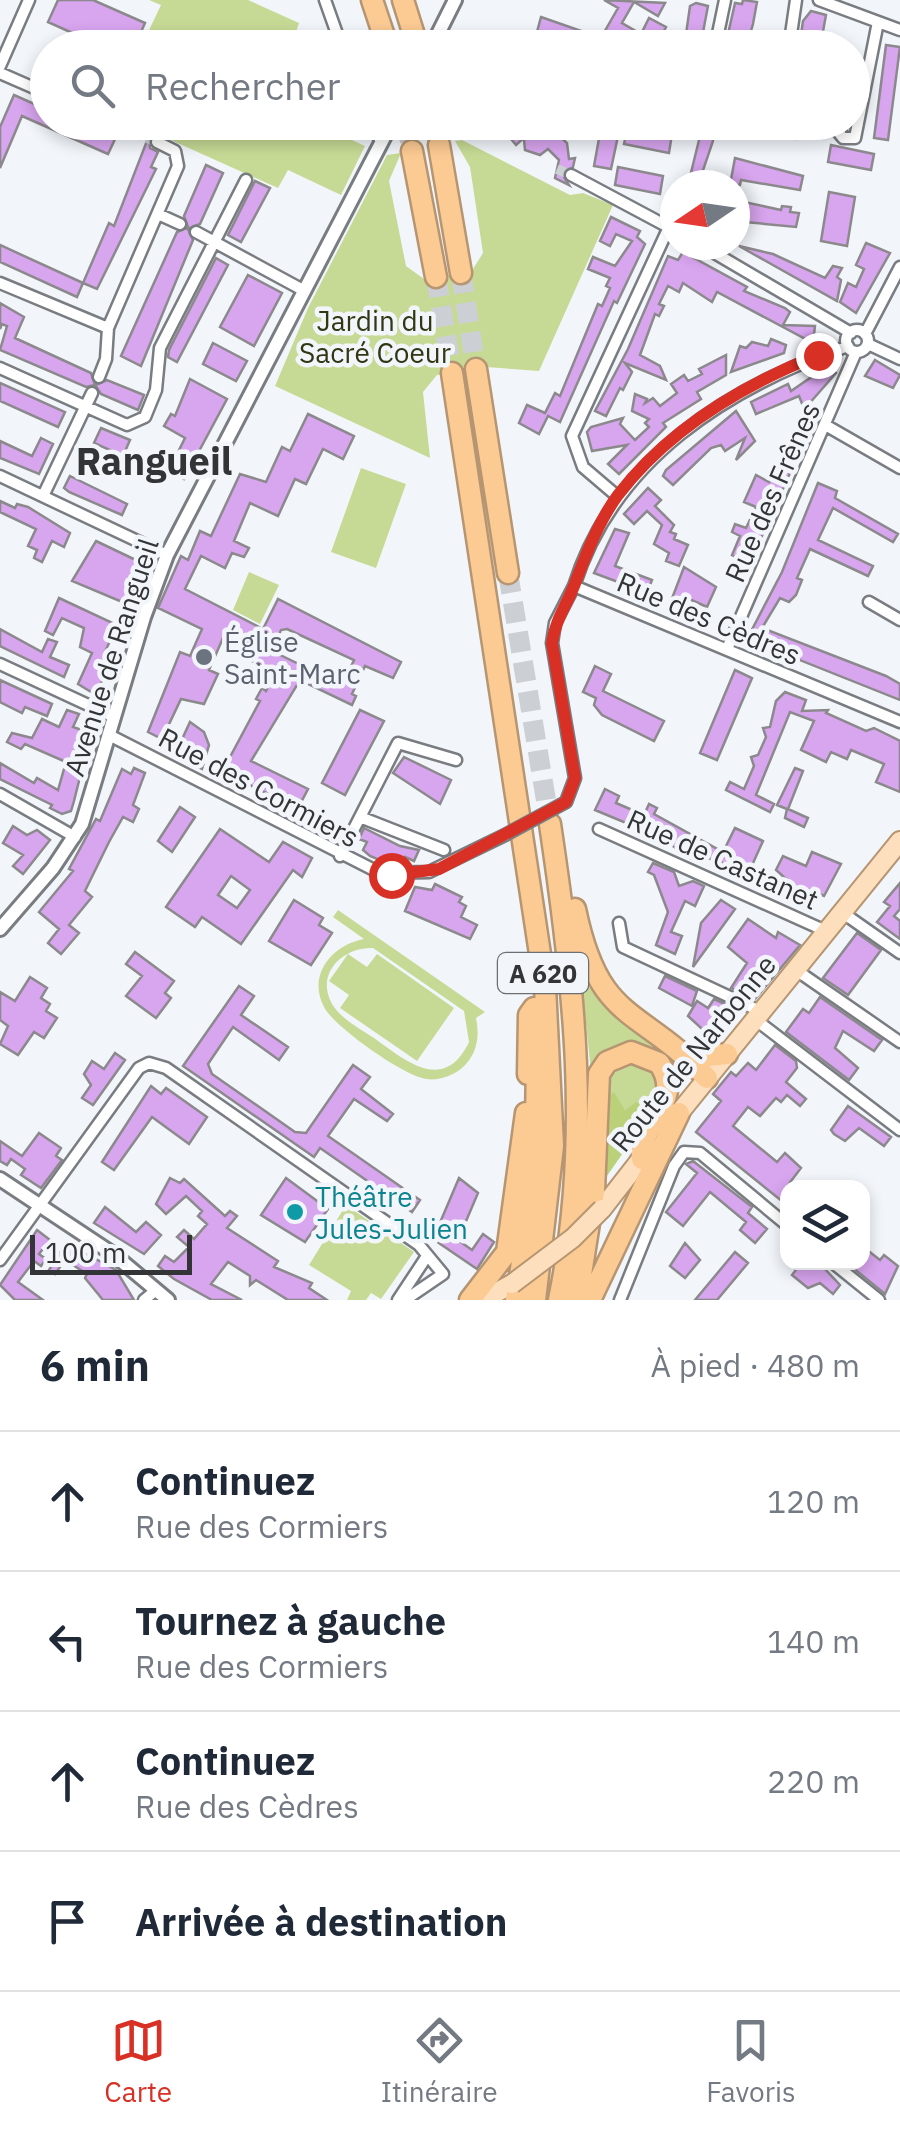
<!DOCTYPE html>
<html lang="fr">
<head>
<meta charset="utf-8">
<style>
  body { margin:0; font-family:"IBM Plex Sans",sans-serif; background:#f6f6f7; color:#1f2937 }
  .controls { position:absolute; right:30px; bottom:30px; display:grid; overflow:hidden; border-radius:20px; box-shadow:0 5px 15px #0003 }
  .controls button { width:90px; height:90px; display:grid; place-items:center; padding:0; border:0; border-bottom:2px solid #e0e1e3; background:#fff; color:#1f2937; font:50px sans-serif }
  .compass { position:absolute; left:660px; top:170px; width:90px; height:90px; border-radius:50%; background:#fff; box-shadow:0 5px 15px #0003; rotate:257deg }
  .scale { position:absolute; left:30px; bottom:25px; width:162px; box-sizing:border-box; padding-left:10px; border:5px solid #333436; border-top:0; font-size:28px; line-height:35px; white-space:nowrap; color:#333436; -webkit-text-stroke:8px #f2f6fb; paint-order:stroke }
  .stop { position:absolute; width:30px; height:30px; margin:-22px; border:8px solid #d93025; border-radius:50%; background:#fff }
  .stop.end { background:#d93025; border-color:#fff; box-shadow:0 2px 10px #0008 }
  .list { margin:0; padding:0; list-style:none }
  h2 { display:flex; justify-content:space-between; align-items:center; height:130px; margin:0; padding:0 40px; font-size:42px }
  h2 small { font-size:32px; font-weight:400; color:#747a83 }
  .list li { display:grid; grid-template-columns:65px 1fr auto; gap:30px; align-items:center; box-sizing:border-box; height:140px; padding:0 40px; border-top:2px solid #e0e1e3 }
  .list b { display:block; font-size:38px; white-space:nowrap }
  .list p { margin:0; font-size:32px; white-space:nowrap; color:#747a83 }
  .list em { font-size:32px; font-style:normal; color:#747a83 }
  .icon { flex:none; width:55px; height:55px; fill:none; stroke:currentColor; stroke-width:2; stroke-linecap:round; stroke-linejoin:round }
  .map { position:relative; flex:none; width:900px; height:1300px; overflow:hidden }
  .search { position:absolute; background:#fff; box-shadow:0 5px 15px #0003; left:30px; right:30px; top:30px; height:110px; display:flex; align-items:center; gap:25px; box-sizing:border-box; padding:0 35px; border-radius:55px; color:#747a83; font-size:38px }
  .sheet { height:690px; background:#fff }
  nav { display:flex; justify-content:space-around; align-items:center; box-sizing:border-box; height:140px; border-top:2px solid #e0e1e3; background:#fff; font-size:28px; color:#747a83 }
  nav a { display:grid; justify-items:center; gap:5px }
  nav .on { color:#d93025 }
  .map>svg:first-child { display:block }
</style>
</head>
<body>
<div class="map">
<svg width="900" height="1300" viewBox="0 0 900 1300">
  <rect width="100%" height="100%" fill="#f2f6fb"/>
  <!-- green -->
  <path fill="#c7da95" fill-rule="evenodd" d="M149,0H248L299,23L291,47H141L161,5Z
    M133,123H315L365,146L341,195L288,170L278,188Z
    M462,140L570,195L583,193L613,205L539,371L486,367L437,375L423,392L430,458L275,386L308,308L387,155L401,153L389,181L406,266L424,279L471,272L483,253L470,167L455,141Z
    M361,468L406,484L376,568L331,552Z
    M249,572L279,585L260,624L233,610Z
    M338,910L485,1012L476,1018C480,1037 477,1055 462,1068C452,1076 439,1081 426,1079C404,1076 334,1027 324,1007C307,975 332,945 364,939L333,917ZM373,948L464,1011L469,1042C444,1094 406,1061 374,1038C359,1028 341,1019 332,1004C315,973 343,947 373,948Z
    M348,954L367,967L377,954L454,1008L417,1061L340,1008L349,995L329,981Z
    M579,957L690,1073L680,1086L650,1051L592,1081Z
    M631,1061L649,1065L660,1079L653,1110H626L606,1099L609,1077Z
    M346,1205L414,1252L381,1299L371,1293L366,1300H347L351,1291L309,1265Z"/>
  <!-- forest -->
  <path fill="#bad17a" d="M614,1092L625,1110L636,1102L653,1110L602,1183L606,1099Z"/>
  <!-- building -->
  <path fill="#d8a5ef" stroke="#8c898d" stroke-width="2.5" fill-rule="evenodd" d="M58,0H93L145,23L134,48H96L97,44L48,22Z
    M604,0L665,3L658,16L634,2L622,23L641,34L649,18L666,27L655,48H607L610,41L602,36L618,8Z
    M743,0L757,2L753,24L746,48H733L734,36L728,34L733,12L735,3L742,4Z
    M696,3L708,6L700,48H684L690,6Z
    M811,11L826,15L820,48H799L803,21Z
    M541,17L590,34L587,48L534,43Z
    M886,45L900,47L888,140L874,138Z
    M14,95L48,110V122H77L115,139L108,154L22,116L0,168V127Z
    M470,122H528L526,136L516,145L507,134L497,135Z
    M691,122H710L713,141L698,185H688L700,136Z
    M745,122H806L802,138L796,139Z
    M546,123L567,143L569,159L575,158L573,167L562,174L569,185L555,178L559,160L548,149L540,155L525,150L524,140Z
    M628,125L672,134L669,153L624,144Z
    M152,128L166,135L156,133L149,139L150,148L158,152L151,167L156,169L97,289L83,283L109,223L114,226Z
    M600,133L618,136L611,169L594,166Z
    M831,145L874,154L871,170L828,162Z
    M735,158L803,176L800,190L741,180L740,185H730Z
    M206,165L223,173L200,224L188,229L193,240L141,366L121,356L177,232L188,227L184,216Z
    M618,167L663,176L660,194L615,185Z
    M255,181L270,188L241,242L228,235Z
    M829,192L855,197L847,246L821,241Z
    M735,200L781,210L782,206L791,207L790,212L799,213L796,227L735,221Z
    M611,217L640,231L637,237L645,244L617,303L614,301L560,422L548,416L539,434L519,423L527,405L545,413L555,393L560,396L598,304L602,306L610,288L606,286L610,278L588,269L593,257L615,266L632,241L616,234L610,246L600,241Z
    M866,243L890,253L856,313L840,302L848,283L856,287L864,269L856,265Z
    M0,245L83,283L77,297L0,262Z
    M739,246L773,254L825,278L833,266L842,268L837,277L841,280L837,301Z
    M683,252L747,287L744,291L785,308L790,312L783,325L815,326L813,343L717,292L712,302L683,283L679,292L668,286L659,304L664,306L659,316L655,314L640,355L660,366L666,380L625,363L632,372L623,390L620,388L606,416L595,411L628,349L668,256L678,260Z
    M216,258L228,265L177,362L168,357L169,350Z
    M248,275L282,293L254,346L220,327Z
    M0,303L24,317L15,338L91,373L95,385L107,380L144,395L138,410L101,394L95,385L86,387L0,350L7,326L2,324L0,329Z
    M771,339L786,345L784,353L731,372L740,346L746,348L752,342L768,346Z
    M213,343L247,361L236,381L203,364Z
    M726,355V375L697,392L701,399L663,423L666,427L619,474L608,464L627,445L592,451L587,432L591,427L623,418L620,424L635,440L649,427L645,423L649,419L632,411L635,394L647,399L645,403L653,398L660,406L677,393L671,384L684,375L688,381L702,374L699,369Z
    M875,360L900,375L893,388L865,376Z
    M829,365L836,373L808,405L818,410L750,563L732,555L740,536L732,532L735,524L746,528L756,507L744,502L756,475L769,482L805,411L799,396L756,414L751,402L788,384L791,391Z
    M190,379L227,399L184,479L161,467L168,454L175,458L185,438L164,426L171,414L175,416Z
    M0,383L65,412L58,427L0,401Z
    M736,411L755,441L736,460L745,438L725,451L721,445L711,448L673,485L663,476L666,470Z
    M308,414L354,436L343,459L323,449L306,484L295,479L278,516L250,503L234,541L249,548L244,557L232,553L225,568L201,556L185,589L263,629L278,599L401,662L393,678L365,666L352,694L356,696L352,705L300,680L251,761L308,789L298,808L222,772L260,701L256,699L262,688L266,691L276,672L250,660L253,652L223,638L209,670L218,674L204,704L181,699L162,739L148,732L180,652L190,656L202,629L158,608L181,556L188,560L200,531L211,536L240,474L266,482L282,447L290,451ZM287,629L354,660L344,682L338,683L272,651L281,630Z
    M101,428L130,440L123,456L94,443Z
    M41,438L53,444L39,474L0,458V441L32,456Z
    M70,476L127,504L122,515L69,492L64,488Z
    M818,483L837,491L835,498L898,534L893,542L833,508L818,540L873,566L868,576L810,549L797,578L802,580L796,595L789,602L780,598L762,628L886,676L900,684V700L747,639L782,572Z
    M648,488L661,500L655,506L674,525L670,532L676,534L674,539L688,545L679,566L666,561L669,553L654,544L662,525L647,511L634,524L624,514Z
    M0,501L15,508L17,504L28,507L70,533L64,547L52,541L42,562L34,558L37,550L28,546L36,529L0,512Z
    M615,529L629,533L615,566L652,580L647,593L594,573Z
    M96,541L142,563L127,604L72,581Z
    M684,567L716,587L707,607L687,598L683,606L671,601Z
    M59,598L117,625L105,652L113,655L96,695L78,684L92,653L80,647L84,628L62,618L53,635L45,631Z
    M0,629L42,652L48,639L57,642L50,657L69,665L64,677L0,646Z
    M595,666L611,674L603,691L664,721L654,741L602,715L594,705L596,698L583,692Z
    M735,670L752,678L717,760L700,753Z
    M0,680L52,704L47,716L25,707L22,713L0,702Z
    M785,692L806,700L802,711L828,710L826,713L866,731L874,728L900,741V792L876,782L884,764L851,750L847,759L831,752L826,762L801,750L814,721L790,712L756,795L774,804L770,812L726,790L730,782L744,789L754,766L751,757L758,755L766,737L763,728L770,727L776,701Z
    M67,710L79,714L73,727L91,733L74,801L71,811L62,814L50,808L52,805L0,779V763L34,783L37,778L58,790L66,762L25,744L21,749L7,742L12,733L32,738L42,719L59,727Z
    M360,710L384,721L345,795L322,783Z
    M190,722L204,732L209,745L202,769L187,761L193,750L183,737Z
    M404,757L451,780L440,804L393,773Z
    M134,768L145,773L133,805L139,809L133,822L123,817L109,842L85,891L92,897L69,925L79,933L61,954L48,943L59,929L39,912L73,871L69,869L96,819L100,821L122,769L131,774Z
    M795,768L803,771L788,809L808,818L804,827L785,818L787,809L777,805Z
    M605,789L619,796L616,803L644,815L649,804L657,808L654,814L723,852L735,828L763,841L749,872L693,853L690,858L660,837L595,810Z
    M180,807L195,817L172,852L158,841Z
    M13,826L27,835L37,830L50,840L23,874L13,866L23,855L3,843Z
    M364,828L400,846L419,850L414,861L405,857L402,864H389L370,856L363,850L367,842L359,839Z
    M220,829L269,862L283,842L312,858L302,877L293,870L241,944L202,917L195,927L166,907ZM231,876L250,890L237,908L218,895Z
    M812,852L841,864L824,896L814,892L808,906L789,897L794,886L776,870L783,856L806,866Z
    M653,863L674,872L679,886L693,881L704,886L695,906L685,901L671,932L682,936L675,954L656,945L668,912L654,875L648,872Z
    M900,883V909L894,916L900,921V939L877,922L890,906L884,902Z
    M435,884L462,897L459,902L466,906L461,917L477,925L470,939L405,911L415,887L432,890Z
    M294,900L323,918L319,925L332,933L311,965L269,941Z
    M721,900L735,909L693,967L701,923Z
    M748,919L776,938L778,932L800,945L755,999L731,988L747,963L728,947Z
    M857,933L881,950L848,995L823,978Z
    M135,952L174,981L165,993L171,998L156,1018L126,996L142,976L126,964Z
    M665,976L697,991L692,1006L659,988Z
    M30,977L47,988L41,998L50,1004L46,1011L57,1018L44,1038L34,1032L18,1055L0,1044L8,1026L0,1020V992L15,1001Z
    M239,986L254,996L241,1015L288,1047L279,1060L233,1027L208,1064L212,1074L295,1132L306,1133L353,1065L370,1077L361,1089L393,1114L387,1121L354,1099L328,1136L420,1200L412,1212L320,1148L314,1157L183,1066Z
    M820,997L882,1040L874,1051L843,1031L835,1048L858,1068L849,1080L786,1032L803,1009L809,1013Z
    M714,999L738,1010L714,1040L688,1016L697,1001L708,1008Z
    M775,1045L796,1061L797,1068L786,1082L806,1099L800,1106L787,1095L781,1102L776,1098L760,1116L748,1107L733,1126L777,1162L785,1153L801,1168L788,1185V1206L696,1132L721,1101L713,1094L731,1072L736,1076L748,1063L756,1070Z
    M115,1053L125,1060L93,1105L82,1098L91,1085L84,1074L92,1061L104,1069Z
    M151,1086L161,1094L166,1088L207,1117L189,1144L152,1117L114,1170L102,1162Z
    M848,1106L891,1137L884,1146L859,1128L845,1141L834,1134L831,1130Z
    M39,1133L61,1148L56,1156L62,1160L41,1188L21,1175L25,1169L11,1159L7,1165L0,1161V1141L22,1156Z
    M693,1161L752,1207L748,1213L767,1229L755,1243L740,1230L746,1222L710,1192L683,1226L666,1212L697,1173L686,1164Z
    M170,1178L180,1183L184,1179L225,1216L230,1211L237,1216L227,1228L278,1261L274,1267L312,1283L309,1288L327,1300H288L256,1280L250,1285V1276L228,1262L211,1284L242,1300H212L174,1279L158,1266L165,1256L174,1262L189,1247L177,1237L184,1230L194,1239L207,1224L198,1216L202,1211L186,1196L166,1214L156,1204Z
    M286,1178L328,1209L305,1242L261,1215Z
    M459,1178L478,1193L458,1240L472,1250L483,1234L494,1242L477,1269L433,1239Z
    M105,1207L136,1232L146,1222L161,1235L144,1254L94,1223Z
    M37,1230L50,1240L39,1254L46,1259L41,1266L34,1261L18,1282L43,1300H15L0,1285Z
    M66,1243L116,1270L134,1300H103L85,1278L87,1274L65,1260L55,1274L49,1270Z
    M685,1243L700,1260L685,1278L670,1266Z
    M866,1249L880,1260L884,1255L898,1266L885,1294L852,1267L862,1262Z
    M735,1252L748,1263L717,1300H695Z
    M802,1262L824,1268L840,1285L833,1294L820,1283L808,1288L792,1275Z"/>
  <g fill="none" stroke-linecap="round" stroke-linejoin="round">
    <!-- minor-tunnel -->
    <path stroke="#cccfd4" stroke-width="10" stroke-dasharray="10 5" stroke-linecap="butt" d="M133,132L157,142
      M557,169L571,175"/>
    <!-- motorway-tunnel -->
    <path stroke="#cccfd4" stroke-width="20" stroke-dasharray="20 10" stroke-linecap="butt" d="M406,122L412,151
      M435,122L439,145
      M461,273L476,369
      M436,277L452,373
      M508,573L550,824"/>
    <!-- minor casing -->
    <g stroke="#797d81" stroke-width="15">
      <path id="minor" d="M325,0L342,48
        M819,0L900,30
        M715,48L725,0
        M789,48L796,0
        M0,66L29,0
        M0,73L48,94
        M112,122L133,132
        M368,122L382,142
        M843,122L839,133L843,138H855L878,22
        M571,175L674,230
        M158,214L180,224
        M196,232L303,290
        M701,245L851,333
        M0,283L108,328
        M846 341a11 11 0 1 1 22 0a11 11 0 1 1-22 0Z
        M865,334L900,267
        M868,344L900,359
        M848,346C728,387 614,459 574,586L900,722
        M0,368L127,425L145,417L156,390L160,348L246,180
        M99,377L106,359L108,328L178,166L175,151L157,142
        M827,426L900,468
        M0,476L167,555
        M43,496L92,393
        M617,496L583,467L572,436L669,227
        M869,602L900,620
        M727,649L856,352
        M0,664L114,717
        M109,735L380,873L429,872L505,835
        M0,794L75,837
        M566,802L575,778L552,643L555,623L574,586
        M360,817L444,850
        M599,829L828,932
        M340,856L398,743L456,760
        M843,913L900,953
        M619,923L623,947L762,1012
        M796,970L900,1042
        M756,1020L900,1130
        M0,1260L139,1068L149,1063L166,1068L419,1245L443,1274L405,1300
        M832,1262L879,1300
        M144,1300L155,1291
        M398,1300L427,1256
        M620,1300L674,1166L684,1152L700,1153L788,1226"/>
    </g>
    <!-- tertiary casing -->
    <g stroke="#797d81" stroke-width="18">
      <path id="tertiary" d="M431,48L455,0
        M0,929L53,868L82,824L144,617L167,555L392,122
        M0,1179L113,1254L168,1300"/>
    </g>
    <!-- primary casing -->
    <g stroke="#b69672" stroke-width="22">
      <path id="primary" d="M671,1123L900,841
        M602,1209L648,1150
        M483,1300L512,1284"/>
    </g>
    <!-- motorway casing -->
    <g stroke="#b69672" stroke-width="25">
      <path id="motorway" d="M372,0L388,48
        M403,0L418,48
        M439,145L461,273
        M412,151L436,277
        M476,369L508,573
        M452,373L545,987L553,1146L535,1300
        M550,824C574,985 592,1139 559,1300
        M575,909C599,1025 640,1006 707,1078
        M680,1052L698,1057L727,1054
        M528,1074L529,1015L534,1008
        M470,1300L507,1252L526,1113
        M516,1300L535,1180L537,1062
        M577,1300L594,1191L599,1074L607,1062L631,1052L659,1063C686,1101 638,1122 642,1159
        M590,1300L679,1113"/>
    </g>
    <!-- minor -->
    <use href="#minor" stroke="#fff" stroke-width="10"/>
    <!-- tertiary -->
    <use href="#tertiary" stroke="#fff" stroke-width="12"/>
    <!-- primary -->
    <use href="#primary" stroke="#fddfbe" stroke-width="18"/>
    <!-- motorway -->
    <use href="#motorway" stroke="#fcca93" stroke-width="20"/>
    <!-- minor-bridge casing -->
    <g stroke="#797d81" stroke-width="15" stroke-linecap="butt">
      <path id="minor-bridge" d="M505,835L566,802"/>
    </g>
    <!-- primary-bridge casing -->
    <g stroke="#b69672" stroke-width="22" stroke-linecap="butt">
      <path id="primary-bridge" d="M512,1284L573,1238L602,1209"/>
    </g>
    <!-- minor-bridge -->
    <use href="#minor-bridge" stroke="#fff" stroke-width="10"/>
    <!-- primary-bridge -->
    <use href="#primary-bridge" stroke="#fddfbe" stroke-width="18"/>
  </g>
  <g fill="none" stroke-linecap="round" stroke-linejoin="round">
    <!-- route -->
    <path stroke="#d93025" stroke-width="12" d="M391,875L439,869L566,802L575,778L552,643C555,621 566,606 574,586C586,555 598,522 618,495C668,430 743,385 818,355"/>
  </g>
  <!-- markers -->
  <circle fill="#6b7280" stroke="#f2f6fb" stroke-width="4" cx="204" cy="657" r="10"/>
  <circle fill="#0f9aa8" stroke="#f2f6fb" stroke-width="4" cx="295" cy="1212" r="10"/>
  <g text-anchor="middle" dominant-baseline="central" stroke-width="9" stroke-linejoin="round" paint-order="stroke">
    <!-- shield labels -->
    <rect fill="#f2f6fb" stroke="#6c6e71" stroke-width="2.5" x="498" y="953" width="90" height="40" rx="8"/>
    <g font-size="25" font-weight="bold" fill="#333436">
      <text x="543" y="973">A 620</text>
    </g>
    <!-- park labels -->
    <g font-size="28" fill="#2f3713" stroke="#f2f6fb">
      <text x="375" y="320">Jardin du<tspan x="375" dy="32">Sacré Coeur</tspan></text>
    </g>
    <!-- street labels -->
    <g font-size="28" fill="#333436" stroke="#f2f6fb">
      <text transform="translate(772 492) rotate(-66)">Rue des Frênes</text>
      <text transform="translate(709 618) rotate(23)">Rue des Cèdres</text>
      <text transform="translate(111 657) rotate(-72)">Avenue de Rangueil</text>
      <text transform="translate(259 787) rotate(28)">Rue des Cormiers</text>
      <text transform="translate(723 859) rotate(24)">Rue de Castanet</text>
      <text transform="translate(693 1053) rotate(-51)">Route de Narbonne</text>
    </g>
    <!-- worship labels -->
    <g font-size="28" fill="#5b616d" stroke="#f2f6fb" text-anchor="start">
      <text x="224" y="641">Église<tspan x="224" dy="32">Saint-Marc</tspan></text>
    </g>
    <!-- culture labels -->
    <g font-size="28" fill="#0d838f" stroke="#f2f6fb" text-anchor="start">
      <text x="315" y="1196">Théâtre<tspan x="315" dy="32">Jules-Julien</tspan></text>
    </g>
    <!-- district labels -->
    <g font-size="38" font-weight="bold" fill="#333436" stroke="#f2f6fb">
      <text x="154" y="460">Rangueil</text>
    </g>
  </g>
</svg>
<div class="controls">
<button><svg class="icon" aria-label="layers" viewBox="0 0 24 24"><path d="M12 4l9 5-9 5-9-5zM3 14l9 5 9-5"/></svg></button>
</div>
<svg class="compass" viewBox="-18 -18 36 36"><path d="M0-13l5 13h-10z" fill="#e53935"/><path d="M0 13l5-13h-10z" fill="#747a83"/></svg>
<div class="scale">100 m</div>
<div class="stop" style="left:391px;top:875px"></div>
<div class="stop end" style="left:818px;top:355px"></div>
<div class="search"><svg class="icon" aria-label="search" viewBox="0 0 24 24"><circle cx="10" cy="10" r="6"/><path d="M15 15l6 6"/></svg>Rechercher</div>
</div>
<section class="sheet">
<h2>6 min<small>À pied · 480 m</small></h2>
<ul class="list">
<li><svg class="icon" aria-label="ahead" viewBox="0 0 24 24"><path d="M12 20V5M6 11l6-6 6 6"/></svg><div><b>Continuez</b><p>Rue des Cormiers</p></div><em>120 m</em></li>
<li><svg class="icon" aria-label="left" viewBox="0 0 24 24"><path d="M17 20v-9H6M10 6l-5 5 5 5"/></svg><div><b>Tournez à gauche</b><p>Rue des Cormiers</p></div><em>140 m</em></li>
<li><svg class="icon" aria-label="ahead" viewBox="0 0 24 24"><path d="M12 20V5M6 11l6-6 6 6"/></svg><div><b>Continuez</b><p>Rue des Cèdres</p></div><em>220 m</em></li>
<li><svg class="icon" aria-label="arrive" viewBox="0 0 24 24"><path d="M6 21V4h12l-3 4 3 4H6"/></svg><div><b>Arrivée à destination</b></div></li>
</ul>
</section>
<nav>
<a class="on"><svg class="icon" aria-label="map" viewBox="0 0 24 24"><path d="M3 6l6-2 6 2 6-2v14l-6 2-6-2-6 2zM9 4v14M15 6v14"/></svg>Carte</a>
<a><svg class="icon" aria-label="directions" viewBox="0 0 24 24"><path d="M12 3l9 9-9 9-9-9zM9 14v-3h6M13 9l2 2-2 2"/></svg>Itinéraire</a>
<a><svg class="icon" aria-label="saved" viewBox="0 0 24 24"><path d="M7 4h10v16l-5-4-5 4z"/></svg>Favoris</a>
</nav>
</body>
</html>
